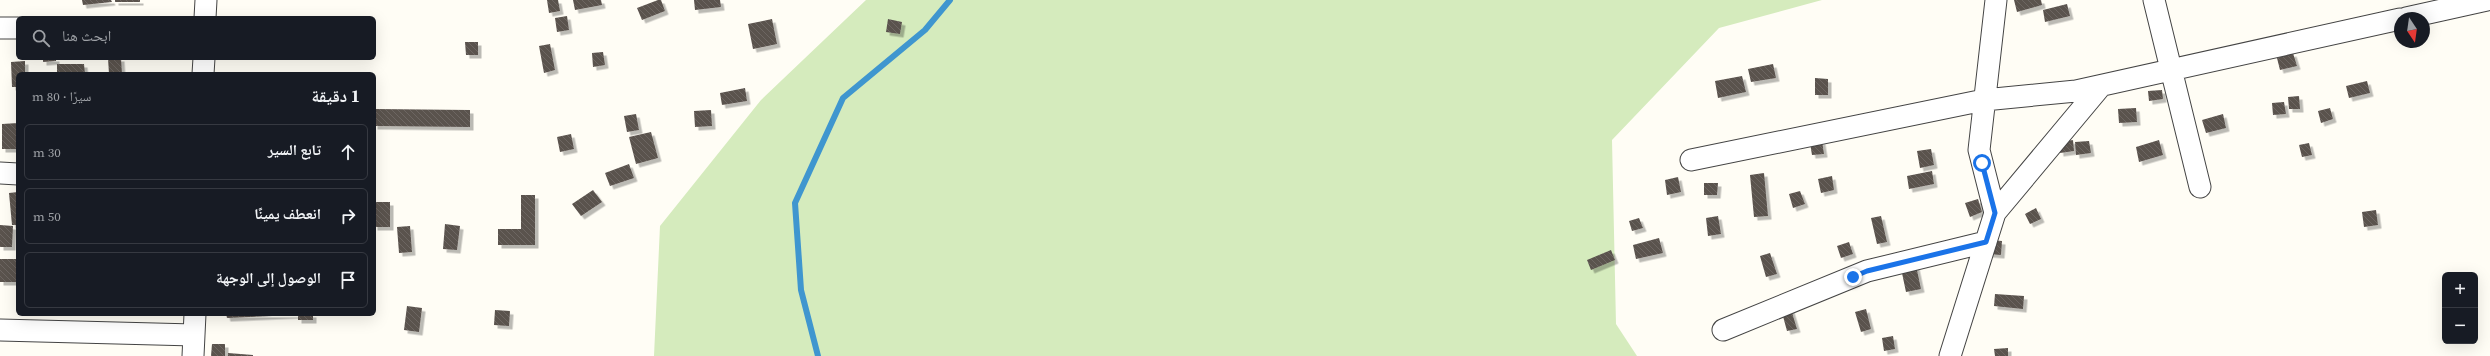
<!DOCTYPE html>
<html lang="ar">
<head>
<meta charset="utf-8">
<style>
  body { margin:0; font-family:"Source Serif 4","Noto Naskh Arabic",serif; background:#20242c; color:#f1f3f6; direction:rtl }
  .controls { position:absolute; right:12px; bottom:12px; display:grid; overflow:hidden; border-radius:6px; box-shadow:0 4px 16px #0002 }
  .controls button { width:36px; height:36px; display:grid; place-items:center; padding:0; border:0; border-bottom:1px solid #363941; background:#171b24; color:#f1f3f6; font:20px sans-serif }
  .compass { position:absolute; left:2394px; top:12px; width:36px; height:36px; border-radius:50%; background:#171b24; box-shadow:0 4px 16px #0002; rotate:167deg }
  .stop { position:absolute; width:12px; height:12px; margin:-9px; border:3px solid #1a73e8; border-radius:50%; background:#fff }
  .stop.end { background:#1a73e8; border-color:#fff; box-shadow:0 1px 4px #0008 }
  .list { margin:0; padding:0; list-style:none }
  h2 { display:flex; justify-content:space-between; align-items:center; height:52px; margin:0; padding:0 16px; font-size:17px }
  h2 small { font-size:13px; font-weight:400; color:#9ea1a6 }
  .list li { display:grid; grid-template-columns:26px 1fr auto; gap:12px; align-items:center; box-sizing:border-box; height:56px; margin:0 8px 8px; padding:0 8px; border:1px solid #363941; border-radius:6px }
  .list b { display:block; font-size:15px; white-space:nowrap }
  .list em { font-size:13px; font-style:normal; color:#9ea1a6 }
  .icon { flex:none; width:22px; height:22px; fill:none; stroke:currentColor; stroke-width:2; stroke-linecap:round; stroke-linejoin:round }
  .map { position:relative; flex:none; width:2490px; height:356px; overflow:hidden; direction:ltr }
  .search { position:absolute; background:#171b24; box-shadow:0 4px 16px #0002; left:16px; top:16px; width:360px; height:44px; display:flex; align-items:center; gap:10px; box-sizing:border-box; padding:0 14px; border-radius:6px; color:#9ea1a6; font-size:15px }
  .panel { position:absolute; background:#171b24; box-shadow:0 4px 16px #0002; left:16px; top:72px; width:360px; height:244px; border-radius:6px; direction:rtl }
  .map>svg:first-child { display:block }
</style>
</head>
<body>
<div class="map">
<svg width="2490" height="356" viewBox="0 0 2490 356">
  <defs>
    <pattern id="building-back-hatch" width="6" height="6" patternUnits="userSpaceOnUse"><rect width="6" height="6" fill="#5a524d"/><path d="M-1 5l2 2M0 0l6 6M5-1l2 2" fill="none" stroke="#6d6662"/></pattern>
    <filter id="shadow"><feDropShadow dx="3.5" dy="3.5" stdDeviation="0" flood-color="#0004"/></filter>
  </defs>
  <rect width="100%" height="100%" fill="#fffdf5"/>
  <!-- grass -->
  <path fill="#d5ebbd" d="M866,0H1822L1719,28L1612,140L1616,324L1637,356H654L660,226L761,100Z"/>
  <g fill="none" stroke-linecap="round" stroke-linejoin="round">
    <!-- stream -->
    <path stroke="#3f96cf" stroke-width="6" d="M818,356L801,290L795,203L843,98L925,30L950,0"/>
  </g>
  <!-- building -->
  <path fill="url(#building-back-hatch)" filter="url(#shadow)" d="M82,0H111L112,2L83,5Z
    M115,0H140V2H115Z
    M547,0H558L560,11L549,13Z
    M573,0H601L602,5L575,10Z
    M658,0H661L665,11L642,20L637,8Z
    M694,0H720L721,7L695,10Z
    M2014,0H2041L2042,5L2017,12Z
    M2067,4L2070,16L2045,22L2043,10Z
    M567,16L569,30L557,32L555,18Z
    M772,19L777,44L753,49L748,24Z
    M888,19L902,22L900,34L886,32Z
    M465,42H478V55H466Z
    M550,44L555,70L544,73L539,46Z
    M603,52L605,65L593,67L592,53Z
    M2293,53L2297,66L2280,70L2277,58Z
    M43,58H56V61L43,62Z
    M108,58H121L122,74H109Z
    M25,61V74H18V87H12L11,62Z
    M57,64H84L85,74H57Z
    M1773,64L1776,78L1751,82L1748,69Z
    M1742,76L1746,92L1718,98L1715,81Z
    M1815,78L1828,79V95H1815Z
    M2367,81L2370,93L2349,98L2346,86Z
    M745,88L747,101L722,105L720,93Z
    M2162,90L2163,99L2149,101L2148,91Z
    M2299,96L2300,109H2289L2288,97Z
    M2284,102L2286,114L2273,115L2272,103Z
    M2136,108L2137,122L2119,123L2118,109Z
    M2330,108L2333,119L2321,123L2318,111Z
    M374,109L470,110V127L374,126Z
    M711,110L712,126L695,127L694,111Z
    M636,114L639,130L627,132L624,116Z
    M2223,114L2226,128L2206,133L2202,120Z
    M18,123V149H2V124Z
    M651,132L658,158L636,164L629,137Z
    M571,134L574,149L560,152L557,137Z
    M2073,140L2074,151L2060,153L2059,142Z
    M2159,140L2163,155L2139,162L2136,147Z
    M1822,141L1824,154L1812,155L1810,143Z
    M2089,141L2091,153L2076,155L2075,142Z
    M2309,143L2312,155L2302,157L2299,145Z
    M1931,149L1934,165L1920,168L1917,151Z
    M629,164L634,178L610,186L605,173Z
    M1932,171L1934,184L1909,189L1907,176Z
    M1764,173L1768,216L1754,217L1750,175Z
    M1832,176L1834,190L1821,193L1818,179Z
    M1678,177L1681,192L1667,195L1665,180Z
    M1704,183H1718L1717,195H1704Z
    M593,190L602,202L581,216L572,204Z
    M1800,191L1805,204L1793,208L1789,194Z
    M18,192V225H12L9,193Z
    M521,195H535V245H498V229H521Z
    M1978,199L1982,212L1970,217L1965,203Z
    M374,202H390V227H374Z
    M2036,208L2041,219L2030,224L2025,214Z
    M2376,210L2378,225L2364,227L2362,212Z
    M1718,216L1721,234L1708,236L1706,218Z
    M1881,216L1887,242L1877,244L1871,218Z
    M1639,218L1643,228L1632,231L1629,221Z
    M445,224L460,226L457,250L443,249Z
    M0,225L13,226L12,247H0Z
    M410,226L412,252L399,253L397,227Z
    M1659,238L1663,253L1636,259L1633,245Z
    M1990,240L2002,241L2001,255L1989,254Z
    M1849,242L1853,254L1841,258L1837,246Z
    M1611,250L1615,260L1591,270L1587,260Z
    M1770,253L1777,274L1766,277L1760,256Z
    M1914,256L1921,289L1906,292L1899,259Z
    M0,259H18V282H0Z
    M1995,294L2024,296L2023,309L1994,306Z
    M407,306L422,308L419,332L404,330Z
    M1790,306L1797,329L1787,331L1781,309Z
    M1866,309L1871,329L1861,332L1855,312Z
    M495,310L510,311L509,326L494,325Z
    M226,314H295L296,315L227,318Z
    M298,314H313V320H298Z
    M1893,336L1895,349L1884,351L1882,338Z
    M212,344H225V356H211Z
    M2008,348V356H1995L1994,349Z
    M228,353L253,355V356H228Z"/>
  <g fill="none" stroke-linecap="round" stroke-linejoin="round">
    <!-- minor casing -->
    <g stroke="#444" stroke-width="23">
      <path id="minor" d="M2154,0L2200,187
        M205,18L206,0
        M2406,18L2487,0
        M0,28H18
        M203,74L204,58
        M1691,160L1984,100L2076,91L2400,19
        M0,173L18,174
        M1995,213L2101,86
        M0,330L194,335
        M1723,330L1867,271L1986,242
        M193,356L195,314
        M1950,356L1995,213L1979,150L1996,0"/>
    </g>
    <!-- minor -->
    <use href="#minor" stroke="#fff" stroke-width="21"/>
  </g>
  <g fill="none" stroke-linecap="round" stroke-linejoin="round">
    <!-- route -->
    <path stroke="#1a73e8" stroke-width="5" d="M1853,277L1867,271L1986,242L1995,213L1982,163"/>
  </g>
</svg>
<div class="controls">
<button>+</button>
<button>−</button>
</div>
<svg class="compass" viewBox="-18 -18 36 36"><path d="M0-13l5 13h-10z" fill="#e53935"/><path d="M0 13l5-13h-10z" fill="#9ea1a6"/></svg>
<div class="stop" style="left:1982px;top:163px"></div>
<div class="stop end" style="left:1853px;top:277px"></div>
<div class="search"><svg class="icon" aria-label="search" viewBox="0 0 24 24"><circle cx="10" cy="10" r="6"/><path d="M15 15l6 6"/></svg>ابحث هنا</div>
<section class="panel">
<h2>1 دقيقة<small>سيرًا · 80 m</small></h2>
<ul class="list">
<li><svg class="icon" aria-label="ahead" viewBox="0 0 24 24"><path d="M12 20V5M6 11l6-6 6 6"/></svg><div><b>تابع السير</b></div><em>30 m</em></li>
<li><svg class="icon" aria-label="right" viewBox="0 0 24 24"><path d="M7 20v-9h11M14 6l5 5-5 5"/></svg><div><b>انعطف يمينًا</b></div><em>50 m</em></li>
<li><svg class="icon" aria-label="arrive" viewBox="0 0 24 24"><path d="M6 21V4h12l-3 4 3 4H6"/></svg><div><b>الوصول إلى الوجهة</b></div></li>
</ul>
</section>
</div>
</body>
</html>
